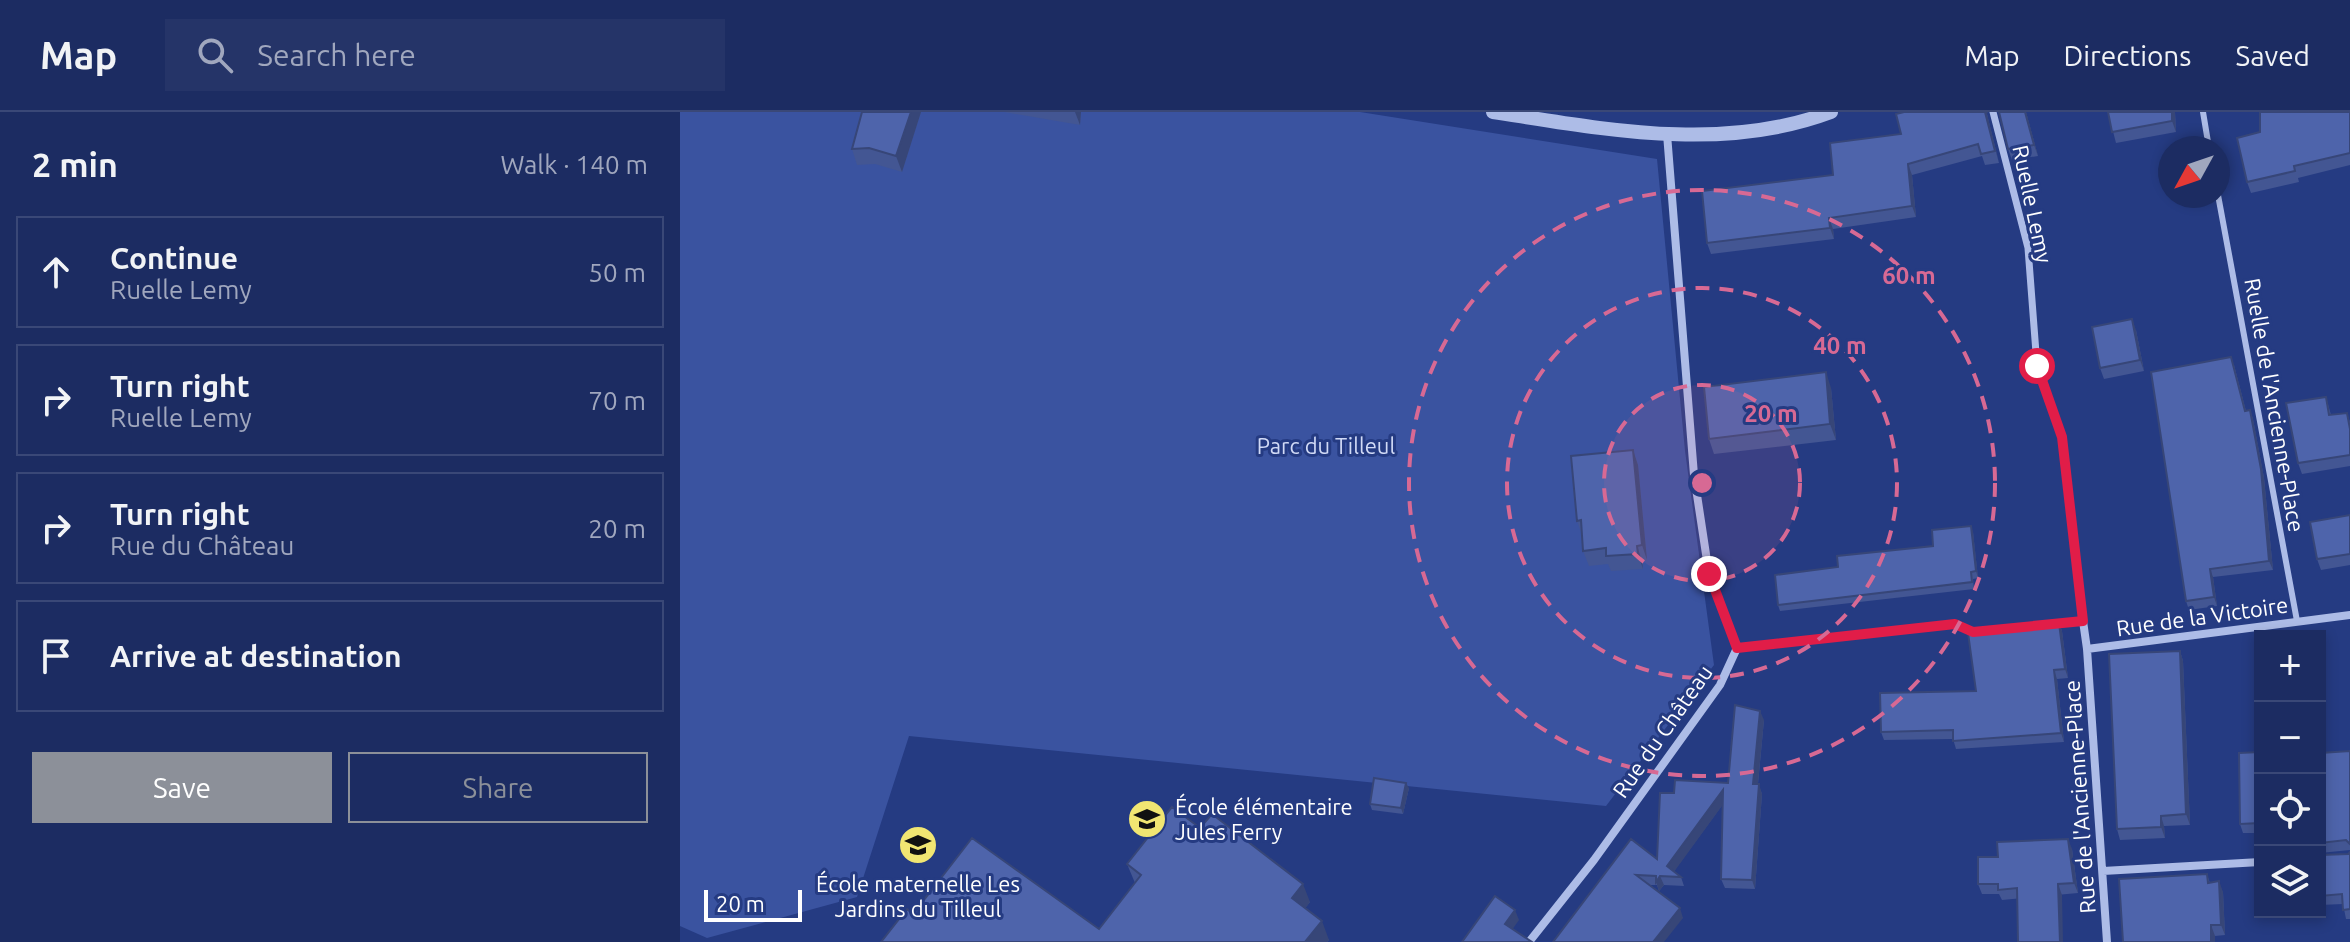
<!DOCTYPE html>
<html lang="en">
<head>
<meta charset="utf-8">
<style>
  body { margin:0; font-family:Ubuntu,sans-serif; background:#253468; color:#f1f3f6 }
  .controls { position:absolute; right:24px; bottom:24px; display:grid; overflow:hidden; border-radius:0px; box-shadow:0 4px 12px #0003 }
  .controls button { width:72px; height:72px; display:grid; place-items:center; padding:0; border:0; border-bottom:2px solid #3a4877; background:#1c2c62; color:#f1f3f6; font:40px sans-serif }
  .compass { position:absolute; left:1478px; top:24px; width:72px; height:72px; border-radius:50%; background:#1c2c62; box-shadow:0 4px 12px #0003; rotate:230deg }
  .scale { position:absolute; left:24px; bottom:20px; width:98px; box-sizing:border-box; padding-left:8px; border:4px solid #fff; border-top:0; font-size:22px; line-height:28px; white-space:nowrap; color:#fff; -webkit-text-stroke:6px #253b82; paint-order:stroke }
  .stop { position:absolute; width:24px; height:24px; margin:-18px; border:6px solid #e11d48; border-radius:50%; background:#fff }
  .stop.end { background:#e11d48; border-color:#fff; box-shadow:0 2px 8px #0008 }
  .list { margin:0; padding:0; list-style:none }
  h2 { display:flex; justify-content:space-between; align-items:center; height:104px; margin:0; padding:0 32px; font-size:34px }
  h2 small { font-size:26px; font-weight:400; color:#a0a7be }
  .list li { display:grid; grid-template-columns:52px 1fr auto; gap:24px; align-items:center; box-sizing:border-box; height:112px; margin:0 16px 16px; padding:0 16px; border:2px solid #3a4877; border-radius:0px }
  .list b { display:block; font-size:30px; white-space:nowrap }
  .list p { margin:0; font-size:26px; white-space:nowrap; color:#a0a7be }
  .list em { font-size:26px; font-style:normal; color:#a0a7be }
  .actions { display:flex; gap:16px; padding:24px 32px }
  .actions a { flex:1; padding:18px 0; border:2px solid #8c9099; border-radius:0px; text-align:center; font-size:28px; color:#8c9099 }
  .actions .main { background:#8c9099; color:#fff }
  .icon { flex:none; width:44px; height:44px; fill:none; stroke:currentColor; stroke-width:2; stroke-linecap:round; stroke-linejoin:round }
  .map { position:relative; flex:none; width:1670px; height:830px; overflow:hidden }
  header { display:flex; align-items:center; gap:48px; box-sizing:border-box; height:112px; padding:0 40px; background:#1c2c62; border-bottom:2px solid #3a4877 }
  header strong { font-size:38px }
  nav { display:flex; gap:44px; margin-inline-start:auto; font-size:28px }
  .search { width:560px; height:72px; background:#253468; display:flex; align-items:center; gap:20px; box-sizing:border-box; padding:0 28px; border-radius:0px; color:#a0a7be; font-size:30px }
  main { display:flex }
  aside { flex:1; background:#1c2c62 }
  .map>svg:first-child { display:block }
</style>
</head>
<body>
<header>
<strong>Map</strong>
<div class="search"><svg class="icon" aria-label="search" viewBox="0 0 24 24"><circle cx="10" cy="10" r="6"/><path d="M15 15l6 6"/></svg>Search here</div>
<nav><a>Map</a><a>Directions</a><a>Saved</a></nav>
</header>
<main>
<aside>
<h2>2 min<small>Walk · 140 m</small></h2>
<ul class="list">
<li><svg class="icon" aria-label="ahead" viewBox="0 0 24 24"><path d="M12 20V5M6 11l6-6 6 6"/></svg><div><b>Continue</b><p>Ruelle Lemy</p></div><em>50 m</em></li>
<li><svg class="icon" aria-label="right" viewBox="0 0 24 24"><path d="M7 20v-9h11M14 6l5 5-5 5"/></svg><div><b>Turn right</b><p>Ruelle Lemy</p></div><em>70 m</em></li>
<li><svg class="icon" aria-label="right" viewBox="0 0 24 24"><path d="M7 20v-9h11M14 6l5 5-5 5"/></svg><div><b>Turn right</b><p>Rue du Château</p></div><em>20 m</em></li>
<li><svg class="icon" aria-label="arrive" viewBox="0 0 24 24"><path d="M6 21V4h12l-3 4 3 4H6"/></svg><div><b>Arrive at destination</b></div></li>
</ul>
<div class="actions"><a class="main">Save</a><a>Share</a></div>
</aside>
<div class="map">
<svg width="1670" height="830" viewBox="0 0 1670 830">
  <rect width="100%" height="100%" fill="#253b82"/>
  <!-- green -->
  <path fill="#3a53a0" d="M0,0H680L977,47L1005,339L1034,553L926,694L229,624L177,785L27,826L0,814Z"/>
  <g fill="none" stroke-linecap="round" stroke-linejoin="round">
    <!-- service -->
    <path stroke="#adbce7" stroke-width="6" d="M1523,0L1529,36
      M1538,83L1617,509
      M1057,536L1275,512"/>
    <!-- pedestrian -->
    <path stroke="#adbce7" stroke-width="7" d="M1313,0L1348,136L1357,254L1382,325L1403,509L1371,512
      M1275,512L1293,520L1302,519"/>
    <!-- minor -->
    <path stroke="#adbce7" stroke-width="8" d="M1403,509L1407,537L1670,503
      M1407,537L1427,830
      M1423,759L1580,750
      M849,830L914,748L1040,573L1057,536L1029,462L1014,363L987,22"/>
    <!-- tertiary -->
    <path stroke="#adbce7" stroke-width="14" d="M813,0C924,17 1042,41 1151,0"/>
  </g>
  <!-- wall -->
  <path fill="#435693" d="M182,0H241L222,60L195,52L177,53L172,37Z
    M324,0H401L400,13Z
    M1346,0L1358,44L1332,48L1328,37Z
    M1428,0H1495L1496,20L1436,31Z
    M1670,0V53L1618,66L1619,70L1571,81L1567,70L1580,20Z
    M1307,2L1319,51L1305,53L1302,44L1232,63L1236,105L1153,117L1154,127L1031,142L1027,131L1153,63L1221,22Z
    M1456,218L1464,259L1424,267L1420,256Z
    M1554,253L1566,299L1570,298L1573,307L1584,366L1593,458L1533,465L1537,494L1509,498L1506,489Z
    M1151,276L1156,328L1034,342L1029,327Z
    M1646,285L1651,303L1667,301L1670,310V354L1622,362L1618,351Z
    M953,338L958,353L967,448L962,449L963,457L931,459L928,452L909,454L903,439L902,423L897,409Z
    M1670,403V453L1641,458L1637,447Z
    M1293,420L1298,466L1293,467L1294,477L1100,499L1098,493Z
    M1379,511L1382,519L1388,566L1377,567L1384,630L1276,637L1273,627L1204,628L1201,620L1296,579Z
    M1500,539L1503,549L1510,713L1484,714L1485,726L1440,728L1437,717Z
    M1084,608L1078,672L1082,682L1075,777L1045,776L1041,767L1043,692L994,759L1001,765L1004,774L984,773L979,779L977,773H969L1003,806L873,830L977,747L994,681L1048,671Z
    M1670,639V738L1640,741V641Z
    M1580,640V721H1563L1560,712Z
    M729,676L723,702L692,698L690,692Z
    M520,716L630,790L625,796L649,828L647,830H201L233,802L419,817L455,771L447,752Z
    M1392,737L1398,781L1322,788L1319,782H1302L1298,772Z
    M1670,740V807H1666L1663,792L1640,793V743L1668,742Z
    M1527,762L1530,771L1543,780L1545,823L1535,824V830H1443Z"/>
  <!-- shaded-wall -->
  <path fill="#374678" d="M231,0H241L222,60L216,44Z
    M395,0H401L400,13Z
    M1305,0H1308L1307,2L1319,51Z
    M1345,0H1346L1358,44L1354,33Z
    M1492,0H1495L1496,20L1492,9Z
    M1228,52L1232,63L1236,105L1232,94Z
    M1149,106L1153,117L1154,127L1150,116Z
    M1452,207L1456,218L1464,259L1460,248Z
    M1146,260L1151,276L1156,328L1150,312Z
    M1570,298L1573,307L1584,366L1593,458L1589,449Z
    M953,338L958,353L967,448L962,433Z
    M1291,414L1293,420L1298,466L1296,459Z
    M957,434L962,449L963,457L958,442Z
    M1530,457L1533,465L1537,494L1534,485Z
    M1379,511L1382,519L1388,566L1385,557Z
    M1500,539L1503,549L1510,713L1506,702Z
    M1374,558L1377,567L1384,630L1381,621Z
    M1080,599L1084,608L1077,681L1073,672Z
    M726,671L729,676L723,702L721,696Z
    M1079,672L1082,682L1075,777L1072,768Z
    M1043,678L1047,687L991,764L987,754Z
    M1481,704L1484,714L1485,726L1481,715Z
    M1388,727L1392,737L1398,781L1394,771Z
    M980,764L984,773L979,779L976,770Z
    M1539,769L1543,780L1545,823L1541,813Z
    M623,772L630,790L619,805L612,786Z
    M1378,772L1382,783L1383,830H1380Z
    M1000,796L1003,806L984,830H973Z
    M835,798L839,808L829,822L825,812Z
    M642,809L649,828L647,830H625Z
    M1531,813L1535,824V830H1531Z"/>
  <!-- building -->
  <path fill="#4e64ab" stroke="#374678" stroke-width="2" d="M182,0H231L216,44L189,36L172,37Z
    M1224,0H1305L1315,39L1301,42L1298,32L1228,52L1232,94L1149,106L1150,116L1027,131L1022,79L1153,63L1150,31L1221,22L1216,2Z
    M1319,0H1345L1354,33L1328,37Z
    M1428,0H1492V9L1432,20Z
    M1580,0H1670V41L1614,54L1615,59L1567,70L1557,26L1580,20Z
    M1452,207L1460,248L1420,256L1412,215Z
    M1551,245L1565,299L1570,298L1581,357L1589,449L1530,457L1534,485L1506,489L1471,260Z
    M1146,260L1150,312L1029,327L1024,275Z
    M1646,285L1649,303L1667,301L1670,317V343L1618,351L1606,291Z
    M953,338L962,433L957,434L958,442L926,444V436L903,439L901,408L897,409L891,344Z
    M1670,403V442L1637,447L1630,410Z
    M1291,414L1296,459L1291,460L1292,470L1098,493L1095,463L1158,455L1157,444L1253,434L1252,418Z
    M1379,511L1385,557L1374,558L1381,621L1273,629V618L1201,620L1200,581L1296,579L1288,521Z
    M1500,539L1506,702L1481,704V715L1437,717L1429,542Z
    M1055,593L1080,599L1073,672H1079L1072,768L1041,767L1043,678L987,754L1001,765L980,764L976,770V764L956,763L1000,796L973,830H873L951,727L977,747L980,681H994L995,668L1048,671Z
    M1670,639V732L1666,728L1640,731V641Z
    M1580,640V711L1560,712L1559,641Z
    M694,666L726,671L721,696L690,692Z
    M492,695L520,716L532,702L623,772L612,786L642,809L625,830H201L227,797L233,802L292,726L419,817L461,763L447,752Z
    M1388,727L1394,771L1378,772L1380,830H1338L1337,776L1318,778V772H1298V745H1318L1317,730Z
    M1670,740V797L1663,798L1662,782L1640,784V743L1668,742Z
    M1527,762L1528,771L1539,769L1541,813H1531V830H1443L1439,767Z
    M815,784L835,798L825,812L852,830H782Z"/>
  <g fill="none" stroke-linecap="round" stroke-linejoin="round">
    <!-- route -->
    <path stroke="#e11d48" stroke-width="10" d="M1029,462L1057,536L1275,512L1293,520L1403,509L1382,325L1357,254"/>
  </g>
  <!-- distance rings -->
  <circle cx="1022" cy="371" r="98" fill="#d76994" fill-opacity=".12"/>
  <g fill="none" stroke="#d76994" stroke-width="4" stroke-dasharray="14 10">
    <circle cx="1022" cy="371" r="98"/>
    <circle cx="1022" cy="371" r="195"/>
    <circle cx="1022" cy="371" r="293"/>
  </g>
  <!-- icons -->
  <defs>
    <g id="school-disc" transform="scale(2)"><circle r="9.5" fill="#f1e672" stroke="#253b82"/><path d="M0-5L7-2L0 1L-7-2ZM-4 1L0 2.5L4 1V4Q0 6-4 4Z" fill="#111"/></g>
  </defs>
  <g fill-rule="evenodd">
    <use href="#school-disc" x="467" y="707"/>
    <use href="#school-disc" x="238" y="733"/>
  </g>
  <g text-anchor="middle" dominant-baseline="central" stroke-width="6" stroke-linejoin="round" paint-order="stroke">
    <!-- street labels -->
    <g font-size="22" fill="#fff" stroke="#253b82">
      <text transform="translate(1353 92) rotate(78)">Ruelle Lemy</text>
      <text transform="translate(1595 293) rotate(80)">Ruelle de l'Ancienne-Place</text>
      <text transform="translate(1522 504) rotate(-8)">Rue de la Victoire</text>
      <text transform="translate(982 619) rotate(-55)">Rue du Château</text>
      <text transform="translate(1399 685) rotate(-94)">Rue de l'Ancienne-Place</text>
    </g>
    <!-- park labels -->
    <g font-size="22" fill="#d1daf6" stroke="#253b82">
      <text x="646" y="333">Parc du Tilleul</text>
    </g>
    <!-- poi labels -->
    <g font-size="22" fill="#fff" stroke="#253b82" text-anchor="start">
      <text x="495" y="694">École élémentaire<tspan x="495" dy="25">Jules Ferry</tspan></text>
      <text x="238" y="771" text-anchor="middle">École maternelle Les<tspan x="238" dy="25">Jardins du Tilleul</tspan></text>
    </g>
  </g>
  <circle cx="1022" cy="371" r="12" fill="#d76994" stroke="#253b82" stroke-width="4"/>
  <g font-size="24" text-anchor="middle" font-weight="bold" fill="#d76994" stroke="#253b82" stroke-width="6" stroke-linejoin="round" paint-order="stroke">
    <text x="1229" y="172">60 m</text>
    <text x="1160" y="242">40 m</text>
    <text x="1091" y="310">20 m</text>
  </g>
</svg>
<div class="controls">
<button>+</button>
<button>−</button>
<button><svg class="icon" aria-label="locate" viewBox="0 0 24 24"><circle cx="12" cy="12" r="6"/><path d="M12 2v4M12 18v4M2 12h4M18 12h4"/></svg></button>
<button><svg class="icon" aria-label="layers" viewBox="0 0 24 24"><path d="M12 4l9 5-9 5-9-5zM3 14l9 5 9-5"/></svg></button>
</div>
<svg class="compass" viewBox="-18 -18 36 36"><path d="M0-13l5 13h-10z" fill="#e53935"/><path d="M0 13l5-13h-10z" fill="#a0a7be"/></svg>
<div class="scale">20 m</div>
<div class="stop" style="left:1357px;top:254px"></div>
<div class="stop end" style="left:1029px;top:462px"></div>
</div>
</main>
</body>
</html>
